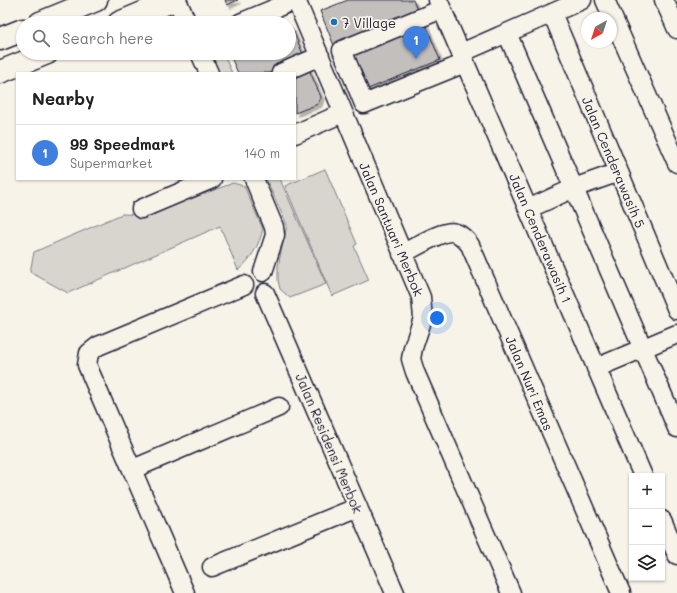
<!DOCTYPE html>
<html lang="en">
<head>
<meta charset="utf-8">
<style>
  body { margin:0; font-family:Mali,sans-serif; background:#f2f2f2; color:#202124 }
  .controls { position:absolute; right:12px; bottom:12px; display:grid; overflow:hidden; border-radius:0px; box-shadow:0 1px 3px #0004 }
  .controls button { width:36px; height:36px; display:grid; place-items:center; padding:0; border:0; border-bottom:1px solid #e0e0e0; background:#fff; color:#202124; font:20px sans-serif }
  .compass { position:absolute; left:581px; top:12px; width:36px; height:36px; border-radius:50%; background:#fff; box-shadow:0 1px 3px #0004; rotate:219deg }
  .you { position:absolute; left:437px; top:318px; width:14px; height:14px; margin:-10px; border:3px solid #fff; border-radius:50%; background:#1a73e8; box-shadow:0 0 0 6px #1a73e833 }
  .badge { display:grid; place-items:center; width:26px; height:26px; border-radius:50%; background:#1f6fb2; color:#fff; font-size:13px; font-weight:700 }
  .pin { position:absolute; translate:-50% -33px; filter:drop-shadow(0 1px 2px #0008) }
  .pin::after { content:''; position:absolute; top:21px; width:14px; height:12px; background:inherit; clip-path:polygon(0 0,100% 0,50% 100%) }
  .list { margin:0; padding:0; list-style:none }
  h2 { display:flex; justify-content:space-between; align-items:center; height:52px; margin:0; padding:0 16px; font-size:17px }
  h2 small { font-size:13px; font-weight:400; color:#757577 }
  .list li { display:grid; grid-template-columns:26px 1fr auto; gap:12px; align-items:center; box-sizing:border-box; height:56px; padding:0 16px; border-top:1px solid #e0e0e0 }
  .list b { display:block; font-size:15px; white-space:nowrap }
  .list p { margin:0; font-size:13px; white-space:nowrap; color:#757577 }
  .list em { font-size:13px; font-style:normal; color:#757577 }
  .icon { flex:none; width:22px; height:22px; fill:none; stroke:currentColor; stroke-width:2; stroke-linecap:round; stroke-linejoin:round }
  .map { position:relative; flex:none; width:677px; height:593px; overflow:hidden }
  .search { position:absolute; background:#fff; box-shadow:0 1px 3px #0004; left:16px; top:16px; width:280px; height:44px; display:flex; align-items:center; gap:10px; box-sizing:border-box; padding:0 14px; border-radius:22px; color:#757577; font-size:15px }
  .panel { position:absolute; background:#fff; box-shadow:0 1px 3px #0004; left:16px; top:72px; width:280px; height:108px; border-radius:0px }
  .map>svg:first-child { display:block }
</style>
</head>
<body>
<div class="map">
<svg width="677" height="593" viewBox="0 0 677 593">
  <defs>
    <filter id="shadow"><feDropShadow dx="3.5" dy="3.5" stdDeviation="0" flood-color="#0004"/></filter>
  </defs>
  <rect width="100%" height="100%" fill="#f7f3e8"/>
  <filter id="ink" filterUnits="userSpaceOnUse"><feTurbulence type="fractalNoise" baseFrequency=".025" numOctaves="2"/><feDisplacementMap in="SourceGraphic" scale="8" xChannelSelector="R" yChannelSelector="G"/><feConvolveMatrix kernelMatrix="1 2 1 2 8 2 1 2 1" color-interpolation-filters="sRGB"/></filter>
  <g filter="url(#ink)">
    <!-- green -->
    <path fill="#d8d5cf" stroke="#7d7c85" d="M210,53H223L232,73H219Z
      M325,169L357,244L354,246L369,280L332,296L285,186Z
      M266,179H280L326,284L290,298L280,289L278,280V266L287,225Z
      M233,183L244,186L263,229C259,245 251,260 238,270L220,226L68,293L30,272L34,252L122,214L147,215Z"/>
    <!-- building -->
    <path fill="#c2bfbd" stroke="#22223b" filter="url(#shadow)" d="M225,0H238L227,5Z
      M348,0H413L419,14L335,48L320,11Z
      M425,23L440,60L363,91L348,55Z
      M289,28H292L305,59L270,73H238L229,53H289Z
      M308,67L321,97L318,104L295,113V73Z"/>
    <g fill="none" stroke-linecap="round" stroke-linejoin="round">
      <!-- minor casing -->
      <g stroke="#22223b" stroke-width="21">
        <path id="minor" d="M177,0L187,23
          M296,0L421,297L423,318L413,348L411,359L415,372L511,593
          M438,0L643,476
          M605,0L677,163
          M664,0L677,29
          M442,9L342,50L364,104L465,63
          M552,13L677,310
          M240,23L295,0
          M507,33L677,428
          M200,53L209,73
          M461,53L582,0
          M281,73L320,56
          M295,134L343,113
          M254,179L274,227L275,235L263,272
          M141,209L212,179
          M528,209L574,188L619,172
          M402,254C414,248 445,228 456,233C462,235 466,240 470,245L621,593
          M265,293L395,593
          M596,368L677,334
          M133,469L279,407
          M662,520L677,555
          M212,567L358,507
          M185,593L87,365L89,353L98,346L244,285"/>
      </g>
      <!-- highway casing -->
      <g stroke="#22223b" stroke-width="25">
        <path id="highway" d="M40,23L96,0
          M119,23L174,0
          M0,39L23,30
          M0,72L47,53"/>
      </g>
      <!-- minor -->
      <use href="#minor" stroke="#f7f3e8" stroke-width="18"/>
      <!-- highway -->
      <use href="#highway" stroke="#f7f3e8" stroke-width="22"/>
    </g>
  </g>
  <!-- markers -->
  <circle fill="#1f6fb2" stroke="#f7f3e8" stroke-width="1.5" cx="334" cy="22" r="4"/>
  <g text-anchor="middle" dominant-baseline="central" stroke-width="3.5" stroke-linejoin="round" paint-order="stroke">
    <!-- poi labels -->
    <g font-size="13" fill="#22223b" stroke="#f7f3e8" text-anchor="start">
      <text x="342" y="22">7 Village</text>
    </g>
    <!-- street labels -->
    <g font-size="13" fill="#22223b" stroke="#f7f3e8">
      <text transform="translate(614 162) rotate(67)">Jalan Cenderawasih 5</text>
      <text transform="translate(392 229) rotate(67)">Jalan Santuari Merbok</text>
      <text transform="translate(541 238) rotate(67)">Jalan Cenderawasih 1</text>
      <text transform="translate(530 383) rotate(67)">Jalan Nuri Emas</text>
      <text transform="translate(330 443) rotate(67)">Jalan Residensi Merbok</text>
    </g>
  </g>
</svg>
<div class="controls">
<button>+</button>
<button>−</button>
<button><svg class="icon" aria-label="layers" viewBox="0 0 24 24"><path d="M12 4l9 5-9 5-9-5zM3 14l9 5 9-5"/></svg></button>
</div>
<svg class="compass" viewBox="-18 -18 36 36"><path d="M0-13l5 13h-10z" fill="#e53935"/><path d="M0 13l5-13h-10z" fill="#757577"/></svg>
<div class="you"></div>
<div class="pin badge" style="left:416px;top:59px;background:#3f7fe0">1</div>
<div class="search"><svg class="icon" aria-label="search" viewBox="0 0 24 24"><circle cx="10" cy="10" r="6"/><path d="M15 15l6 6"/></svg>Search here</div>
<section class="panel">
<h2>Nearby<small></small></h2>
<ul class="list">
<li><span class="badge" style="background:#3f7fe0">1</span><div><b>99 Speedmart</b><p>Supermarket</p></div><em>140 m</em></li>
</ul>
</section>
</div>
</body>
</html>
